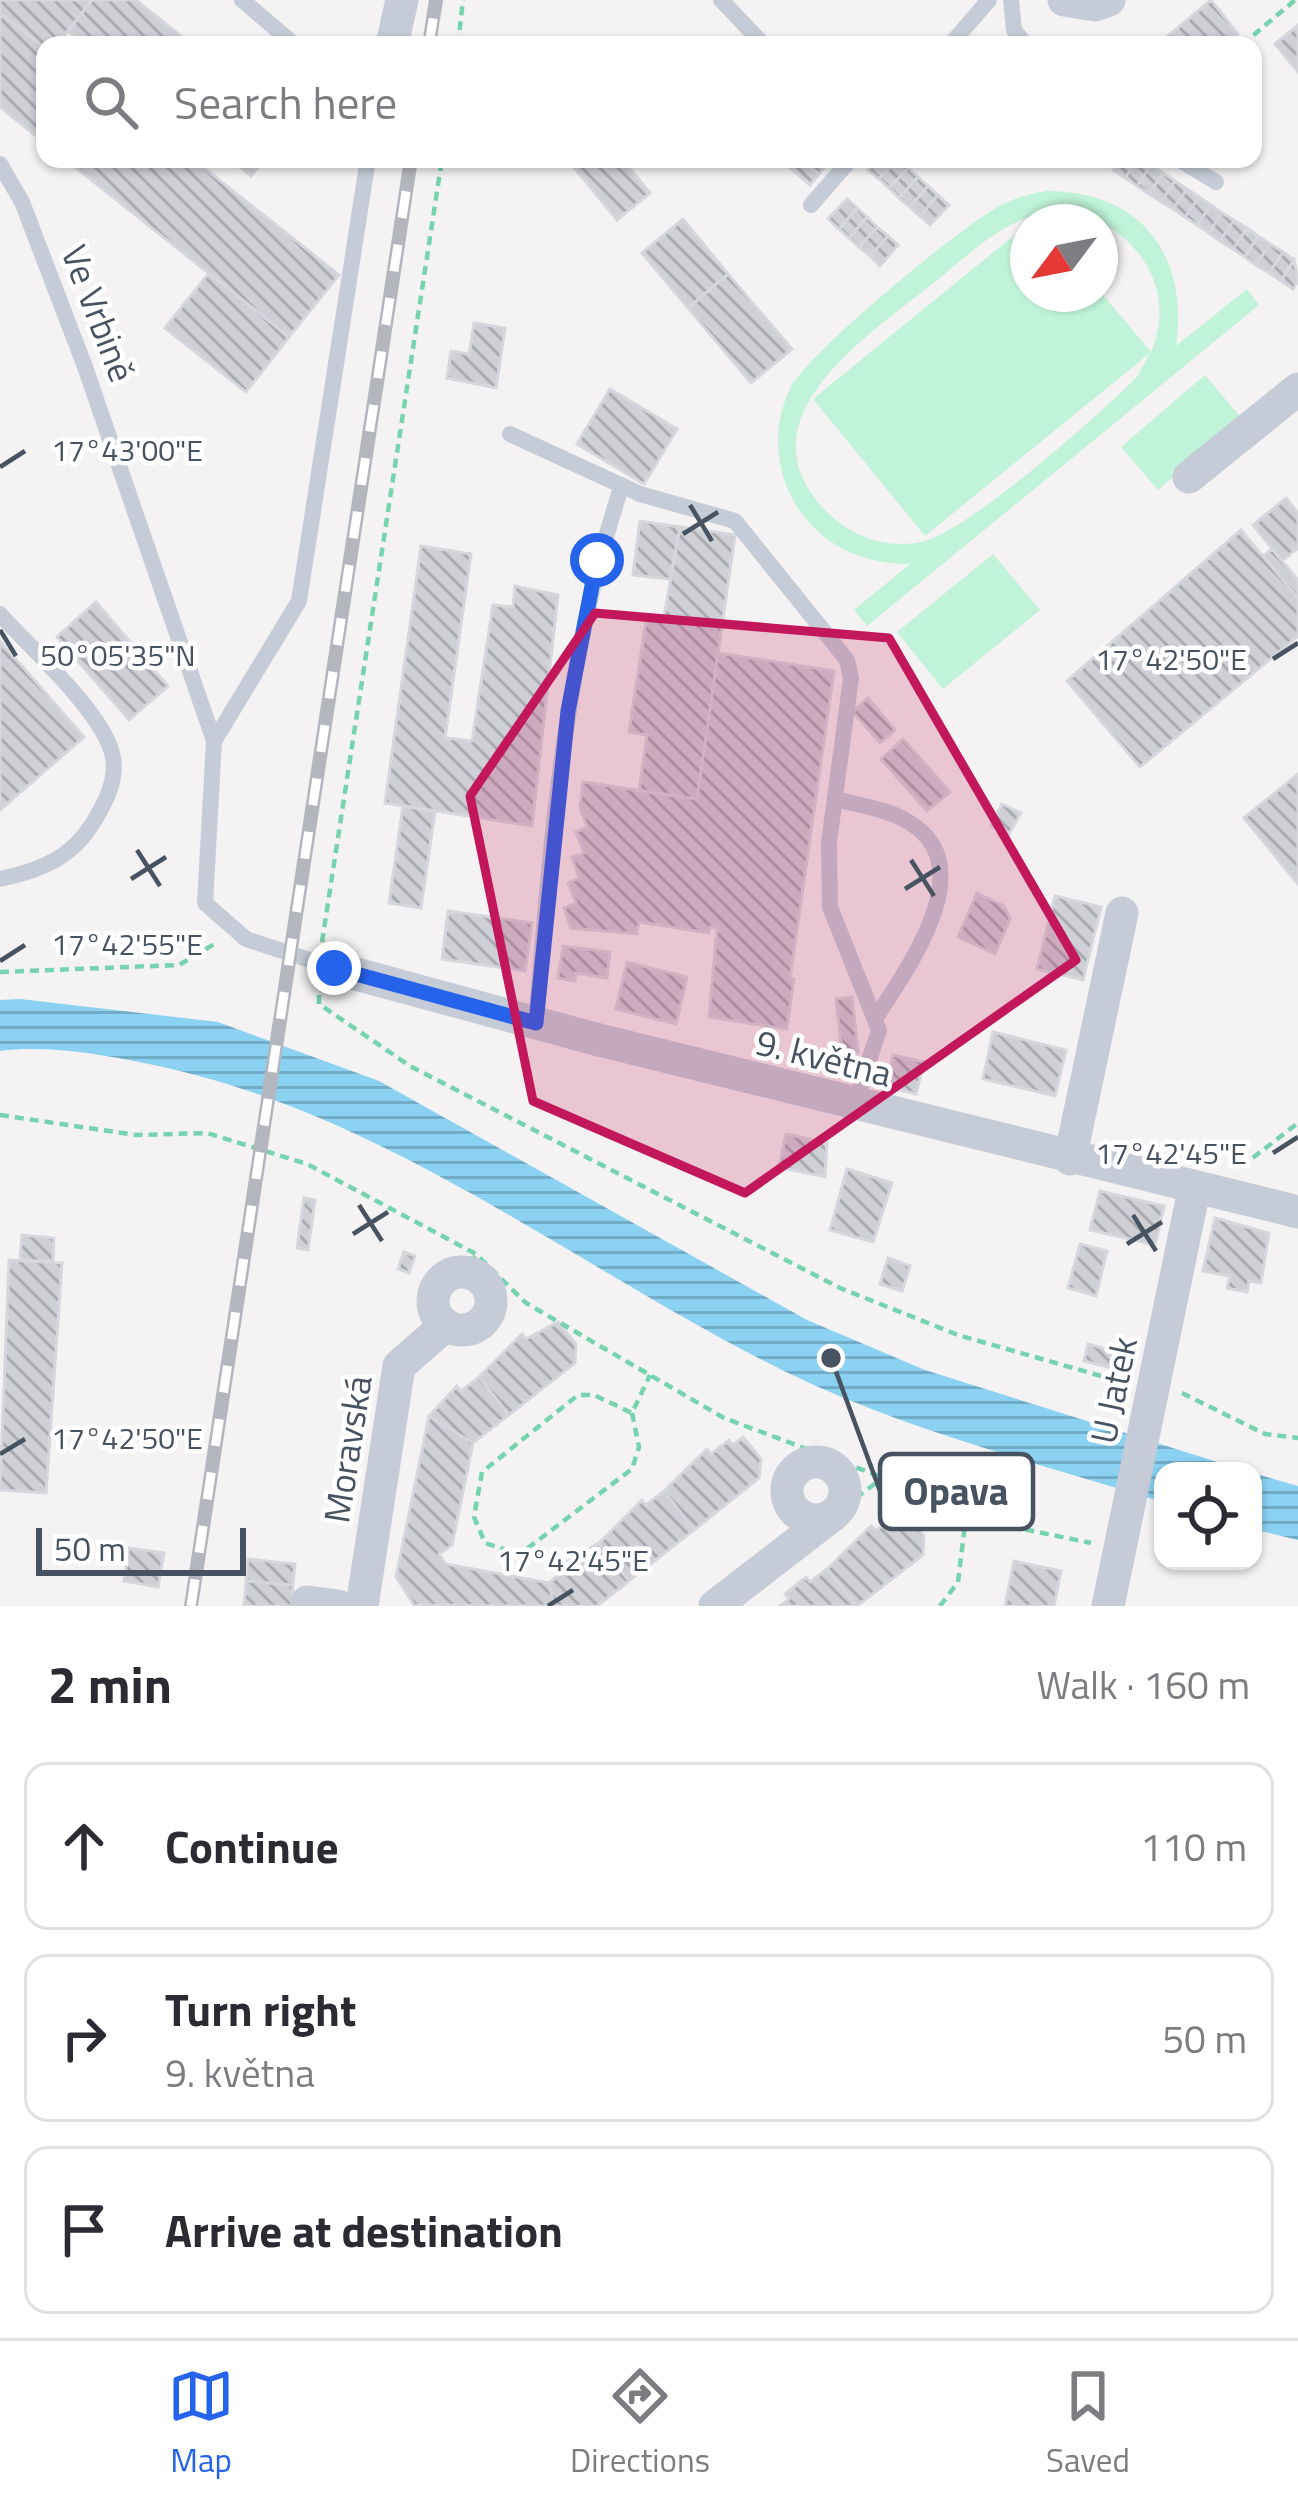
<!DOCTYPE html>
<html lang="en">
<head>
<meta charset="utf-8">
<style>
  body { margin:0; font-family:"Titillium Web",sans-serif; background:#f7f7f7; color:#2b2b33 }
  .controls { position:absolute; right:36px; bottom:36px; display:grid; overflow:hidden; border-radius:24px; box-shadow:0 3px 9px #0004 }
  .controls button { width:108px; height:108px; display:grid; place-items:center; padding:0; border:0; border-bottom:3px solid #e1e1e2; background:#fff; color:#2b2b33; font:60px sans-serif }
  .compass { position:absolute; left:1010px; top:204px; width:108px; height:108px; border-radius:50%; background:#fff; box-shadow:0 3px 9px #0004; rotate:238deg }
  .scale { position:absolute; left:36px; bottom:30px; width:210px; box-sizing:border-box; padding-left:12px; border:6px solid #485361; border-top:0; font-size:33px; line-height:42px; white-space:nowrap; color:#485361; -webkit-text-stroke:9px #fff; paint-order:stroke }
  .stop { position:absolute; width:36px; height:36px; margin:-27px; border:9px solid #2563eb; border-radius:50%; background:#fff }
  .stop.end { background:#2563eb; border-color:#fff; box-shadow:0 3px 12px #0008 }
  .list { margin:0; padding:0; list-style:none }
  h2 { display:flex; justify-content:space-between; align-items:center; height:156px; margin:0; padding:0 48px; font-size:51px }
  h2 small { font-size:39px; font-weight:400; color:#7c7c81 }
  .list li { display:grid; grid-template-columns:78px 1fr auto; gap:36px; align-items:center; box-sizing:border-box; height:168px; margin:0 24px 24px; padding:0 24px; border:3px solid #e1e1e2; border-radius:24px }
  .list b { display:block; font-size:45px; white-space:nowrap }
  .list p { margin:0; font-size:39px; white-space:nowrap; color:#7c7c81 }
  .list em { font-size:39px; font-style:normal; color:#7c7c81 }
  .icon { flex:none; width:66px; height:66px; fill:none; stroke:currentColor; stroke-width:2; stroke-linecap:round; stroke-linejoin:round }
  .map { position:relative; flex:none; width:1298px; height:1606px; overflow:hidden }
  .search { position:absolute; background:#fff; box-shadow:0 3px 9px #0004; left:36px; right:36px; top:36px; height:132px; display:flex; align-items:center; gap:30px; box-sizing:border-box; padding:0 42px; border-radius:24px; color:#7c7c81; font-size:45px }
  .sheet { height:732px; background:#fff }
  nav { display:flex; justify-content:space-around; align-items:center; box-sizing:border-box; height:168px; border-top:3px solid #e1e1e2; background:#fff; font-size:33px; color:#7c7c81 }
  nav a { display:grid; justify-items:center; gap:6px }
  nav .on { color:#2563eb }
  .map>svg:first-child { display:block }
</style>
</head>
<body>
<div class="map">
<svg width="1298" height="1606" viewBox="0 0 1298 1606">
  <defs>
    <pattern id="water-rules" width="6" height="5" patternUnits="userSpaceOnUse" patternTransform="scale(3)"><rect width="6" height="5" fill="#8ad1f2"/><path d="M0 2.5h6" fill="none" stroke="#73acc7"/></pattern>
    <pattern id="building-back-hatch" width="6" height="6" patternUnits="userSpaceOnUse" patternTransform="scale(3)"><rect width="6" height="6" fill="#ced0d6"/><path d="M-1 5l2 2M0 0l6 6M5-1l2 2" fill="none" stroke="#a9abb1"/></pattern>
  </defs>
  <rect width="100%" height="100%" fill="#f4f2f2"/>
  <!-- grass -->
  <path fill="#c0f3d9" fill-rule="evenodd" d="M1047,191C1142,191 1189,256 1176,346L1247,289L1259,305L867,626L854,610L910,564C866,564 826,548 800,511C775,476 771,428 790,389C807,353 965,223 1003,204C1017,197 1032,194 1047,191ZM1069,211C1134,225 1179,287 1151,352L1100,291L1028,294V224L813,399L925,536L1150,353L1137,377C1099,415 968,532 921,542C887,549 853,537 829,514C732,420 872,333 936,281C978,247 1012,210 1069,211Z
    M1205,375L1242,419L1158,490L1121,447Z
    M993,554L1040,610L943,689L897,632Z"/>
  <!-- water -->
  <path fill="url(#water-rules)" d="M20,999L218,1022L379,1081L807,1320L925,1370L1246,1471H1163V1502C1037,1463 905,1430 786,1372C572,1266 383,1110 144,1063C98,1054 47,1045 0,1051V1000Z
    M1253,1473L1298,1486V1540L1253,1529Z"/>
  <!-- building -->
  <path fill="url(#building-back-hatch)" stroke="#d6d7dd" stroke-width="3" d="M0,0H92L57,45L45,48L0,13Z
    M92,0H136L192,45H86L68,31Z
    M1211,0L1238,34L1225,45H1157Z
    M0,13L45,48V143L0,107Z
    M1298,25V72L1275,44Z
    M65,159H193L339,275L289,337Z
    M229,159H265L251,176Z
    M567,159H622L650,193L617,220Z
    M796,159L819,174L810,185L789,167Z
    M801,159H823L828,164L819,174Z
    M878,159H897L879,179L868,170Z
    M897,159L908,168L889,188L879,179Z
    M1120,159H1138L1125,178L1113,170Z
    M1138,159L1151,165L1137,186L1125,178Z
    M1151,165L1163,173L1149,194L1137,186Z
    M908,168L918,177L899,198L889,188Z
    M1163,173L1175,181L1161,202L1149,194Z
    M918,177L928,186L910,207L899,198Z
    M1175,181L1187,189L1173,209L1161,202Z
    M928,186L938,195L920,216L910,207Z
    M1187,189L1199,197L1185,217L1173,209Z
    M938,195L949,205L930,225L920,216Z
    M1199,197L1211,205L1197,225L1185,217Z
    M847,199L857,208L839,229L828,219Z
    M1211,205L1222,213L1209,233L1197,225Z
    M857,208L867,217L849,238L839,229Z
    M1222,213L1234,220L1220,241L1209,233Z
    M867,217L877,227L859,247L849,238Z
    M683,219L728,274L688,308L642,253Z
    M1234,220L1247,228L1233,249L1220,241Z
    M877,227L888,236L870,256L859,247Z
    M1247,228L1258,236L1245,257L1233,249Z
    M888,236L898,245L880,266L870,256Z
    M1258,236L1270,244L1256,265L1245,257Z
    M1270,244L1283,252L1269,273L1256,265Z
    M1283,252L1294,260L1281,281L1269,273Z
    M1294,260L1298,281L1293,289L1281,281Z
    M209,273L289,337L246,392L165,328Z
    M728,274L792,349L751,383L688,308Z
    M474,323L505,328L496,388L447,378L451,351L469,354Z
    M610,389L677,429L644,484L577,444Z
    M1286,498L1298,513V548L1282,561L1253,525Z
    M640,521L680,527L670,579L633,575Z
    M680,527L735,535L697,799L639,791L647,735L629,732L647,615L664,617Z
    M1241,530L1298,598V636L1140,767L1067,681Z
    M421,546L471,554L445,738L472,741L493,605L513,607L515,586L558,595L532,826L385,803Z
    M1272,549L1298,580V598L1263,556Z
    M96,602L168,686L129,720L57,637Z
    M0,641L84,737L0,810Z
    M718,653L834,671L790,978L794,979L787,1029L709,1017L717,928L710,927L709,933L639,922L637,934L571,928L564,908L576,903L568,883L579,878L572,857L584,853L576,832L587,827L580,808L583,782L697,799Z
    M868,698L895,730L880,743L853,712Z
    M903,739L950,792L927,811L881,759Z
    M1298,774V884L1244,818Z
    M1002,804L1021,813L1009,834L991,826Z
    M403,806L435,812L421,908L389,903Z
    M977,893L1004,906L1010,919L995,954L958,937Z
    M1055,896L1101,907L1083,980L1037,969Z
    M448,911L532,923L525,971L442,959Z
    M563,946L610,952L607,978L576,973L575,981L558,978Z
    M627,962L687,977L676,1024L616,1009Z
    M852,997L858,1052L842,1053L836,999Z
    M993,1032L1066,1050L1055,1096L983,1079Z
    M893,1055L924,1062L916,1094L886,1087Z
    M786,1134L827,1143L825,1177L779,1167Z
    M847,1169L892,1183L873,1242L830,1230Z
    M1100,1191L1164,1206L1155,1245L1090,1230Z
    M304,1198L315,1200L308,1250L297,1248Z
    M1215,1218L1269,1233L1261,1283L1249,1281L1247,1292L1227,1288L1230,1276L1203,1271Z
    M22,1235L54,1238L53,1262L20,1260Z
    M1080,1244L1107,1251L1096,1296L1068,1288Z
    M404,1252L415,1256L409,1273L398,1269Z
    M888,1258L910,1266L902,1291L880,1284Z
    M9,1260L62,1263L46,1493L0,1490Z
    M558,1322L576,1344L575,1363L509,1415L479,1377L522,1334L526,1339Z
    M1088,1344L1135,1357L1131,1373L1084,1361Z
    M479,1377L509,1415L473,1443L429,1416L457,1386L461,1391Z
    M429,1416L473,1443L452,1545L439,1554L446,1564L549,1583L554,1606L414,1605L396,1577Z
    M743,1437L761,1459L759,1478L694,1530L664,1491L707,1449L711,1454L729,1440L733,1445Z
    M664,1491L694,1530L629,1581L599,1543L642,1500L646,1505Z
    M907,1514L924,1536L923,1555L857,1606L827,1569L871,1526L875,1530Z
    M599,1543L629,1581L597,1606H554L549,1583L561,1573L557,1568Z
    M129,1548L164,1553L158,1587L124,1581Z
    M248,1559L295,1564L293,1585L246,1581Z
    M1014,1561L1061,1571L1054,1606H1005Z
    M827,1569L857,1606H780L789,1599L785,1594L806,1577L810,1582Z
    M246,1581L293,1585L292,1606H244Z"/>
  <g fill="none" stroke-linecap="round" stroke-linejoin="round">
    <!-- path -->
    <path stroke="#75d3af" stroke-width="4.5" stroke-dasharray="9 6" stroke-linecap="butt" d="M458,45L463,0
      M1242,45L1295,0
      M322,942L442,159
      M0,972L179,965L216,943
      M319,995V1004L410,1066L840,1288L958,1335L1122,1382
      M0,1115L136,1135L207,1133L307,1164L476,1254L526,1303L724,1418L1018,1528L1091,1543
      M1241,1167L1298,1123
      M467,1272L475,1256
      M1182,1393L1265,1434L1298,1438
      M632,1413L639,1447L632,1469L520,1554L485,1543L474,1517L482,1472L578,1395H594L632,1413L650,1375
      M856,1498L885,1476
      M940,1606L958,1582L967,1508"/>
    <!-- service -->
    <path stroke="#c5ccd7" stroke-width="16" d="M242,0L295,45
      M721,0L764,45
      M1011,0L1014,30L1026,45
      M950,45L989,0
      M1178,159L1216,182
      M0,164L22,202L84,364L214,741L205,903L246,939L334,968
      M811,205L851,159
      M510,434L640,494L735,521L847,660L851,678L829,842L830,907L879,1030L855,1104
      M0,614C31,649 100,709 112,753C119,778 105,803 93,823C71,859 38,871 0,879
      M214,741L299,601L368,159
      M836,799C858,805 887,809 907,821C984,865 908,967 877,1016
      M536,1023C551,841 564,659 622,485"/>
    <!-- minor -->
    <path stroke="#c5ccd7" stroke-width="33" d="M1064,0L1095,5L1109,0
      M392,45L402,0
      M1189,477L1298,389
      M334,968L599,1040L1298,1212
      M1070,1159L1122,913
      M433 1301a29 29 0 1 1 58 0a29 29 0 1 1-58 0Z
      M787 1491a29 29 0 1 1 58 0a29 29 0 1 1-58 0Z
      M307,1606V1602L338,1606
      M362,1606L399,1366L446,1325
      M715,1606L833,1515
      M1108,1606L1194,1190"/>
    <!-- rail casing -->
    <g stroke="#b4b6bd" stroke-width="14">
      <path id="rail" d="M429,45L436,0
        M191,1606L411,159"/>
    </g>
    <!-- rail -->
    <use href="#rail" stroke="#fff" stroke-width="9" stroke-dasharray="27" stroke-linecap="butt"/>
  </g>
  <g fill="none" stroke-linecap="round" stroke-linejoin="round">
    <!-- route -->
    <path stroke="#2563eb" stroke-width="15" d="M334,968L536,1023L568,711L597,560"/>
  </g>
  <!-- marked area -->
  <path fill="#c2185b" fill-opacity="0.2" stroke="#c2185b" stroke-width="9" stroke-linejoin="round" d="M595,613L889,638L1076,960L745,1193L533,1101L470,796Z"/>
  <!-- ticks -->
  <path fill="none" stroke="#485361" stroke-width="4.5" d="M0,467L25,451M690,505L712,541M683,534L718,512M0,630L16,656M1273,659L1298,643M137,850L160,886M911,860L934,896M131,879L166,857M905,889L940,867M0,961L25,945M1273,1153L1298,1137M359,1205L382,1241M1133,1215L1156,1251M353,1234L388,1212M1127,1244L1162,1222M0,1454L25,1439M548,1606L573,1590"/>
  <g text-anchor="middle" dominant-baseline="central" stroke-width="9" stroke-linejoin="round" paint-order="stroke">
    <!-- street labels -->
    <g font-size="36" fill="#485361" stroke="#fff">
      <text transform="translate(99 313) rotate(69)">Ve Vrbině</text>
      <text transform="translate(824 1057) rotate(14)">9. května</text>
      <text transform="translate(1113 1390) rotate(-78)">U Jatek</text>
      <text transform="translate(347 1449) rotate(-81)">Moravská</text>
    </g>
  </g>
  <g font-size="30" text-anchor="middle" fill="#485361" stroke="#fff" stroke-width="9" stroke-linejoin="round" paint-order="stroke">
    <text x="127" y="461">17°43'00"E</text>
    <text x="118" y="666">50°05'35"N</text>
    <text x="1171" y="670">17°42'50"E</text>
    <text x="127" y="955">17°42'55"E</text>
    <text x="1171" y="1164">17°42'45"E</text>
    <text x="127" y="1449">17°42'50"E</text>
    <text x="573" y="1571">17°42'45"E</text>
  </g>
  <!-- callouts -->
  <path fill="none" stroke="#485361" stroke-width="4.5" d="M831 1358L880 1491"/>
  <circle fill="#485361" stroke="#fff" stroke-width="4.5" cx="831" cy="1358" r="12"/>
  <rect fill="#fff" stroke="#485361" stroke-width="4.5" x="880" y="1454" width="153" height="75" rx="12"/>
  <g font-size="39" text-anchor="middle" font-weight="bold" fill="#485361">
    <text x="956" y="1505">Opava</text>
  </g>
</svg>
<div class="controls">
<button><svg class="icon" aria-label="locate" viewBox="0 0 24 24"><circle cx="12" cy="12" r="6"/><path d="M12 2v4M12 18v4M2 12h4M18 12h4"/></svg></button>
</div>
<svg class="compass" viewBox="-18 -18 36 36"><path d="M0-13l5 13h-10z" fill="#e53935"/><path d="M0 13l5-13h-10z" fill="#7c7c81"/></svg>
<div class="scale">50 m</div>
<div class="stop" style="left:597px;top:560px"></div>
<div class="stop end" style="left:334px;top:968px"></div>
<div class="search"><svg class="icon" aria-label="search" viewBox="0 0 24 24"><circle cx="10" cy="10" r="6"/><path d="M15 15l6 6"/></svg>Search here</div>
</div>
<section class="sheet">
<h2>2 min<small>Walk · 160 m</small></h2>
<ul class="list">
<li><svg class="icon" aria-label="ahead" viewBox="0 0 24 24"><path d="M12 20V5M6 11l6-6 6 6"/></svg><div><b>Continue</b></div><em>110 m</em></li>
<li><svg class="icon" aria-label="right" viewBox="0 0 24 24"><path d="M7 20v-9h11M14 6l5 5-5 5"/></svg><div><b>Turn right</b><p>9. května</p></div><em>50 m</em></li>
<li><svg class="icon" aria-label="arrive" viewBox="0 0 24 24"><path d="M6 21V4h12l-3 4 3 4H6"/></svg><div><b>Arrive at destination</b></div></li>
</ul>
</section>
<nav>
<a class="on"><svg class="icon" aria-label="map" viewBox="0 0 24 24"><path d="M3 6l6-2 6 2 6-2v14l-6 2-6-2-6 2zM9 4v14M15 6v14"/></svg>Map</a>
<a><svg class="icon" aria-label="directions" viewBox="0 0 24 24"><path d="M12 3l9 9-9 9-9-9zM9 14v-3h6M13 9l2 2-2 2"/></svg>Directions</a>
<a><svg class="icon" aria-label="saved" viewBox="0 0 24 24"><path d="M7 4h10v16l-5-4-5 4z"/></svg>Saved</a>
</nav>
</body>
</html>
